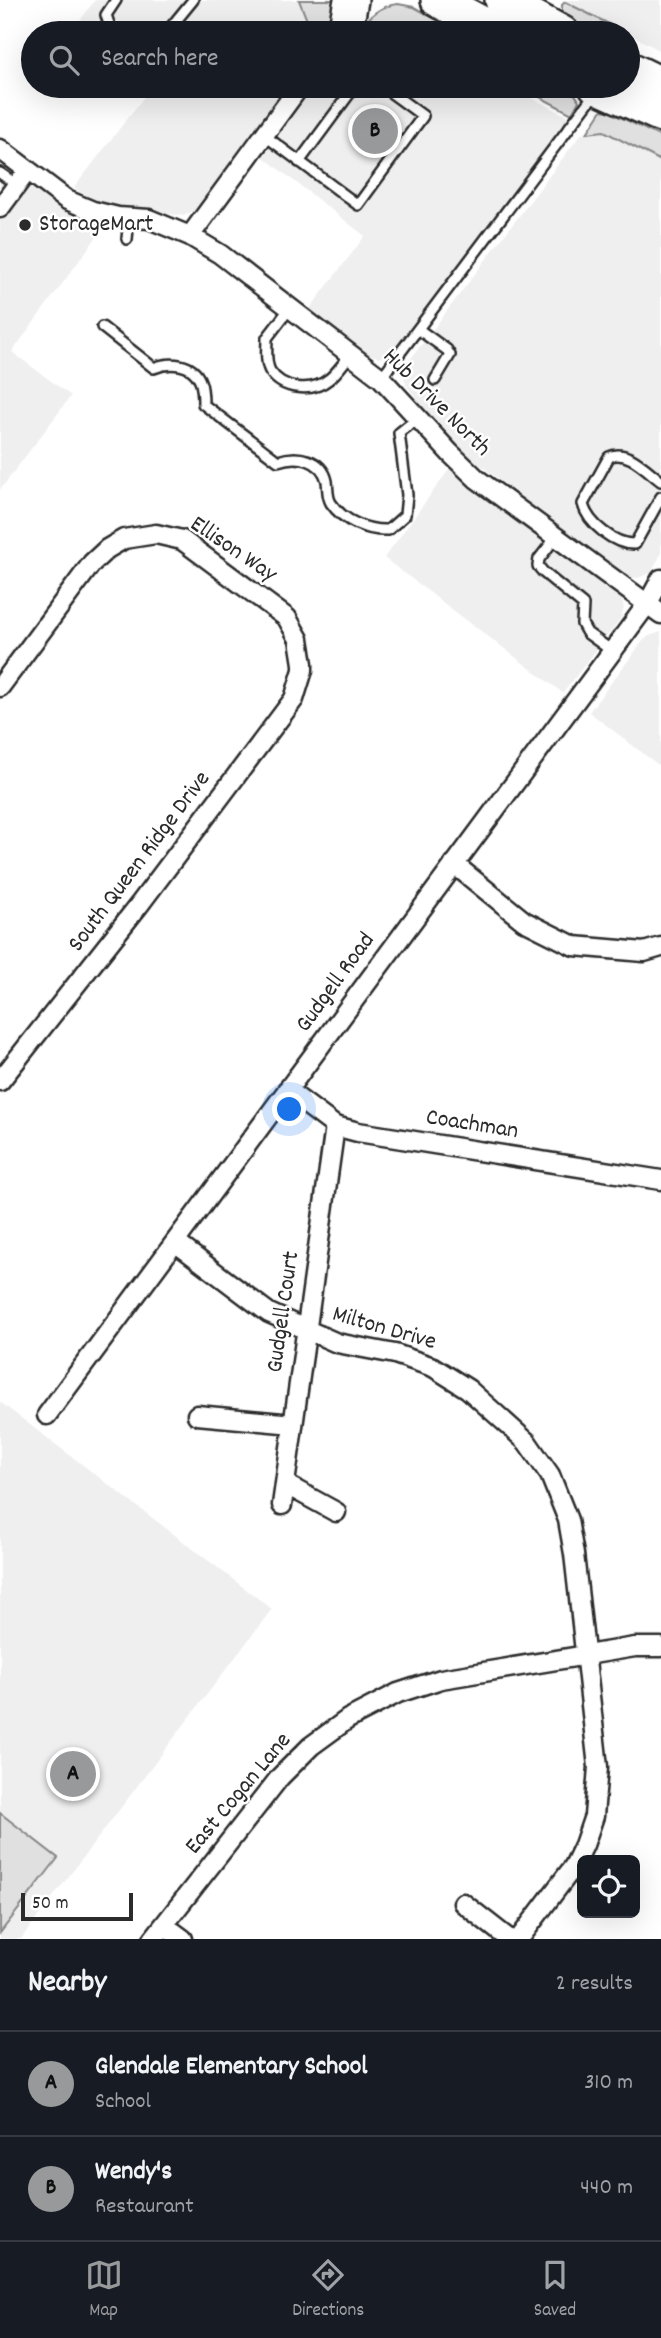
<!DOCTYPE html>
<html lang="en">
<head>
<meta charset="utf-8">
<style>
  body { margin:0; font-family:Dekko,sans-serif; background:#20242c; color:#f1f3f6 }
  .controls { position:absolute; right:21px; bottom:21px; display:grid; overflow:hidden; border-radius:10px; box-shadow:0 7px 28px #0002 }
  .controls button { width:63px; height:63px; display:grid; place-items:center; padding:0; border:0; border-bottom:2px solid #363941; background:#171b24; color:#f1f3f6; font:35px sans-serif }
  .scale { position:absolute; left:21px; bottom:18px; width:112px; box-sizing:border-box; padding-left:7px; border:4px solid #2b2b2b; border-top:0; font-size:19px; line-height:24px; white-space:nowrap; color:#2b2b2b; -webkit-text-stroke:5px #fff; paint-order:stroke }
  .you { position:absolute; left:290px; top:1110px; width:24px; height:24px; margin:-18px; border:5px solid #fff; border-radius:50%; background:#1a73e8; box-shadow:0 0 0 10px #1a73e833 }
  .badge { display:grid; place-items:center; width:46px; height:46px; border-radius:50%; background:#98999b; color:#111; font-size:23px; font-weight:700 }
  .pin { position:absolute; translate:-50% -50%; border:4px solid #fff; box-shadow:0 2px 7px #0006 }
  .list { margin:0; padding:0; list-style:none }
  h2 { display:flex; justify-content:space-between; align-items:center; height:91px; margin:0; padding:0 28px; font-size:30px }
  h2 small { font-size:23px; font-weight:400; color:#9ea1a6 }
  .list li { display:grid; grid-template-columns:46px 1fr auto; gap:21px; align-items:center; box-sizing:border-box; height:105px; padding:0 28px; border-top:2px solid #363941 }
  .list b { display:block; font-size:26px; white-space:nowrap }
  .list p { margin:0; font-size:23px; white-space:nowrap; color:#9ea1a6 }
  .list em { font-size:23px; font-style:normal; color:#9ea1a6 }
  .icon { flex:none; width:38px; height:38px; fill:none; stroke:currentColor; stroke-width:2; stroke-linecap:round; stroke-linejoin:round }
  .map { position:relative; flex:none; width:661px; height:1939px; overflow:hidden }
  .search { position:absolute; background:#171b24; box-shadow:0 7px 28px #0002; left:21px; right:21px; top:21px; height:77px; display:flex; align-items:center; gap:18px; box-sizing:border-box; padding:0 24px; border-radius:38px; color:#9ea1a6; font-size:26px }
  .sheet { height:301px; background:#171b24 }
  nav { display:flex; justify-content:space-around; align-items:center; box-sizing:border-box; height:98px; border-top:2px solid #363941; background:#171b24; font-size:19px; color:#9ea1a6 }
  nav a { display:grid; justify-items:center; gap:4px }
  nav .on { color:#98999b }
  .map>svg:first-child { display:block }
</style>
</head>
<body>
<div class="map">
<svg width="661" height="1939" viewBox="0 0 661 1939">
  <rect width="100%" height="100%" fill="#fff"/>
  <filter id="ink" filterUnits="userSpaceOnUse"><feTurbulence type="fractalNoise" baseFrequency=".0143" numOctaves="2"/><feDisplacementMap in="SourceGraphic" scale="14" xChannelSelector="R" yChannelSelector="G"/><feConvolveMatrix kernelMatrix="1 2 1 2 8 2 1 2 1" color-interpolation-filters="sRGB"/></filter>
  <g filter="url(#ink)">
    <!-- built -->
    <path fill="#efefef" d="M95,0H299L312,33H77L73,30Z
      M561,0H661V51L628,33Z
      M147,86H291L197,209L183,216L106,204L92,199L74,188L150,89Z
      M315,86H509L571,118L394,351L380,358L363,352L308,311L365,236L262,156Z
      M604,131L661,161V554L651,573L638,578L627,577L622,574L453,444L406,385L404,376V368L409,361L581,134Z
      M0,154L36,180L30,189H37L68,211L106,224L12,352L71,396L0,490Z
      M451,467L612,589L622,600L624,608L621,618L563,693L384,558Z
      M661,632V767L589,712L643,641L649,636Z
      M0,1402L272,1609L21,1939H0Z"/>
    <!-- green -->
    <path fill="#e0e0e0" stroke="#868686" stroke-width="2" d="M299,0H345L339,22L331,33H312Z
      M565,2L627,33H586L562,19V5Z
      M398,4L414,7L462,33H356C369,18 377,6 398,4Z
      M519,86C537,86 571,80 579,101L572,114Z
      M602,110L608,111L661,137V161L604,131L587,133Z
      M0,1813L58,1858L0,1933Z"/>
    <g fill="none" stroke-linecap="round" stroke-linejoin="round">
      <!-- lane casing -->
      <g stroke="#2b2b2b" stroke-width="14">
        <path id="lane" d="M116,33L111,30L106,15L116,0
          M166,33L193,0
          M264,135L358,205L423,116L382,86
          M299,162L355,86
          M0,173L17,185
          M127,239L129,218
          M290,308L267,338C267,348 265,362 270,371C282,390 312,393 329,379C337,373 344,362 351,354
          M102,327L154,368C170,361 193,363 200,381C203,388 203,397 203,404L278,461C297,454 322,459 327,481C328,488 327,497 331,503C343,521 367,531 388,530L405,515L407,495L399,433L418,418
          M418,329L447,350L450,355L435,380
          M381,378L596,92
          M661,481C647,471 627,448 609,457L583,504C588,524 615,545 635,544L661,497
          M556,537L539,559L538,566L543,572L583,605L582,624L587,633L612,651"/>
      </g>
      <!-- street casing -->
      <g stroke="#2b2b2b" stroke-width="23">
        <path id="street" d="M0,149L67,200L93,211L118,217L149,219L190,236L220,254L381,378L450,453L477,479L661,614
          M0,208L28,170
          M190,236L300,86
          M0,687L92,563L107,549L124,539L156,534L182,540L287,618L299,639L303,664V670L294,699L139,905L0,1081
          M454,864L524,921L574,946L644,952L661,947
          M287,1090L335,1126L358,1132L661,1180
          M175,1242L269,1313L337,1343L395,1354L433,1367L468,1389L527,1442L550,1475L568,1520L574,1554L598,1767L594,1816L584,1845L574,1866L519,1939
          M47,1415L648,603L661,579
          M197,1415L293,1424
          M285,1484L336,1512
          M282,1505L335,1126
          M463,1903L509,1939
          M164,1925L183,1939
          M153,1939L280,1777L311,1746L348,1719L398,1693L441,1679L635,1647H661"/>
      </g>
      <!-- highway casing -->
      <g stroke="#2b2b2b" stroke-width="38">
        <path id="highway" d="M438,0L500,33
          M502,0L562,33
          M347,22L351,0
          M628,68L661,84
          M596,86L661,115"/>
      </g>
      <!-- lane -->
      <use href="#lane" stroke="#fff" stroke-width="9"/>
      <!-- street -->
      <use href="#street" stroke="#fff" stroke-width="18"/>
      <!-- highway -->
      <use href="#highway" stroke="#fff" stroke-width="33"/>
    </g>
  </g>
  <!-- markers -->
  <circle fill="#2b2b2b" stroke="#fff" stroke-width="2.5" cx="25" cy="225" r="7"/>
  <g text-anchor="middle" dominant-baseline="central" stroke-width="5" stroke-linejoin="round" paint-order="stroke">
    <!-- poi labels -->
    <g font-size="24" fill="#2b2b2b" stroke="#fff" text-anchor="start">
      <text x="39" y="225">StorageMart</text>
    </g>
    <!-- street labels -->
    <g font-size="24" fill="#2b2b2b" stroke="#fff">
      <text transform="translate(436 403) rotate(45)">Hub Drive North</text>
      <text transform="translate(233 550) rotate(34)">Ellison Way</text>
      <text transform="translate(140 862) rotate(-53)">South Queen Ridge Drive</text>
      <text transform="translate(336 983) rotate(-54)">Gudgell Road</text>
      <text transform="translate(472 1125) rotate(9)">Coachman</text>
      <text transform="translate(284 1312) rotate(-82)">Gudgell Court</text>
      <text transform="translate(384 1329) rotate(16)">Milton Drive</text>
      <text transform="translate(239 1794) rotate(-50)">East Cogan Lane</text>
    </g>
  </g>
</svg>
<div class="controls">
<button><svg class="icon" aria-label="locate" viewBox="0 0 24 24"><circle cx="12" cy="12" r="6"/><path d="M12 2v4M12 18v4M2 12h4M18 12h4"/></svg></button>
</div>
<div class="scale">50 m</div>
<div class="you"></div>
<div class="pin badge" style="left:73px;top:1774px">A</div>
<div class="pin badge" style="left:375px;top:131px">B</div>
<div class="search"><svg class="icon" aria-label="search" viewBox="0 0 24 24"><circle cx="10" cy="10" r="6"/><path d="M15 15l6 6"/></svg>Search here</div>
</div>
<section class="sheet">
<h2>Nearby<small>2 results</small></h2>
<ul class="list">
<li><span class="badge">A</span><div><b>Glendale Elementary School</b><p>School</p></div><em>310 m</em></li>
<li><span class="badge">B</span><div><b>Wendy's</b><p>Restaurant</p></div><em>440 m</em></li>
</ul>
</section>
<nav>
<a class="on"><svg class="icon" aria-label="map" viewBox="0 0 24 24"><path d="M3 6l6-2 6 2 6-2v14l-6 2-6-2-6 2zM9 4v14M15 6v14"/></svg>Map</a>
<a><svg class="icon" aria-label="directions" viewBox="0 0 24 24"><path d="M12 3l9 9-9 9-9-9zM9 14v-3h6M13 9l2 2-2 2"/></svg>Directions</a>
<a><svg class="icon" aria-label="saved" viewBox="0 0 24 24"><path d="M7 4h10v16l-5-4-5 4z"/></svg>Saved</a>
</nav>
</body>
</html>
